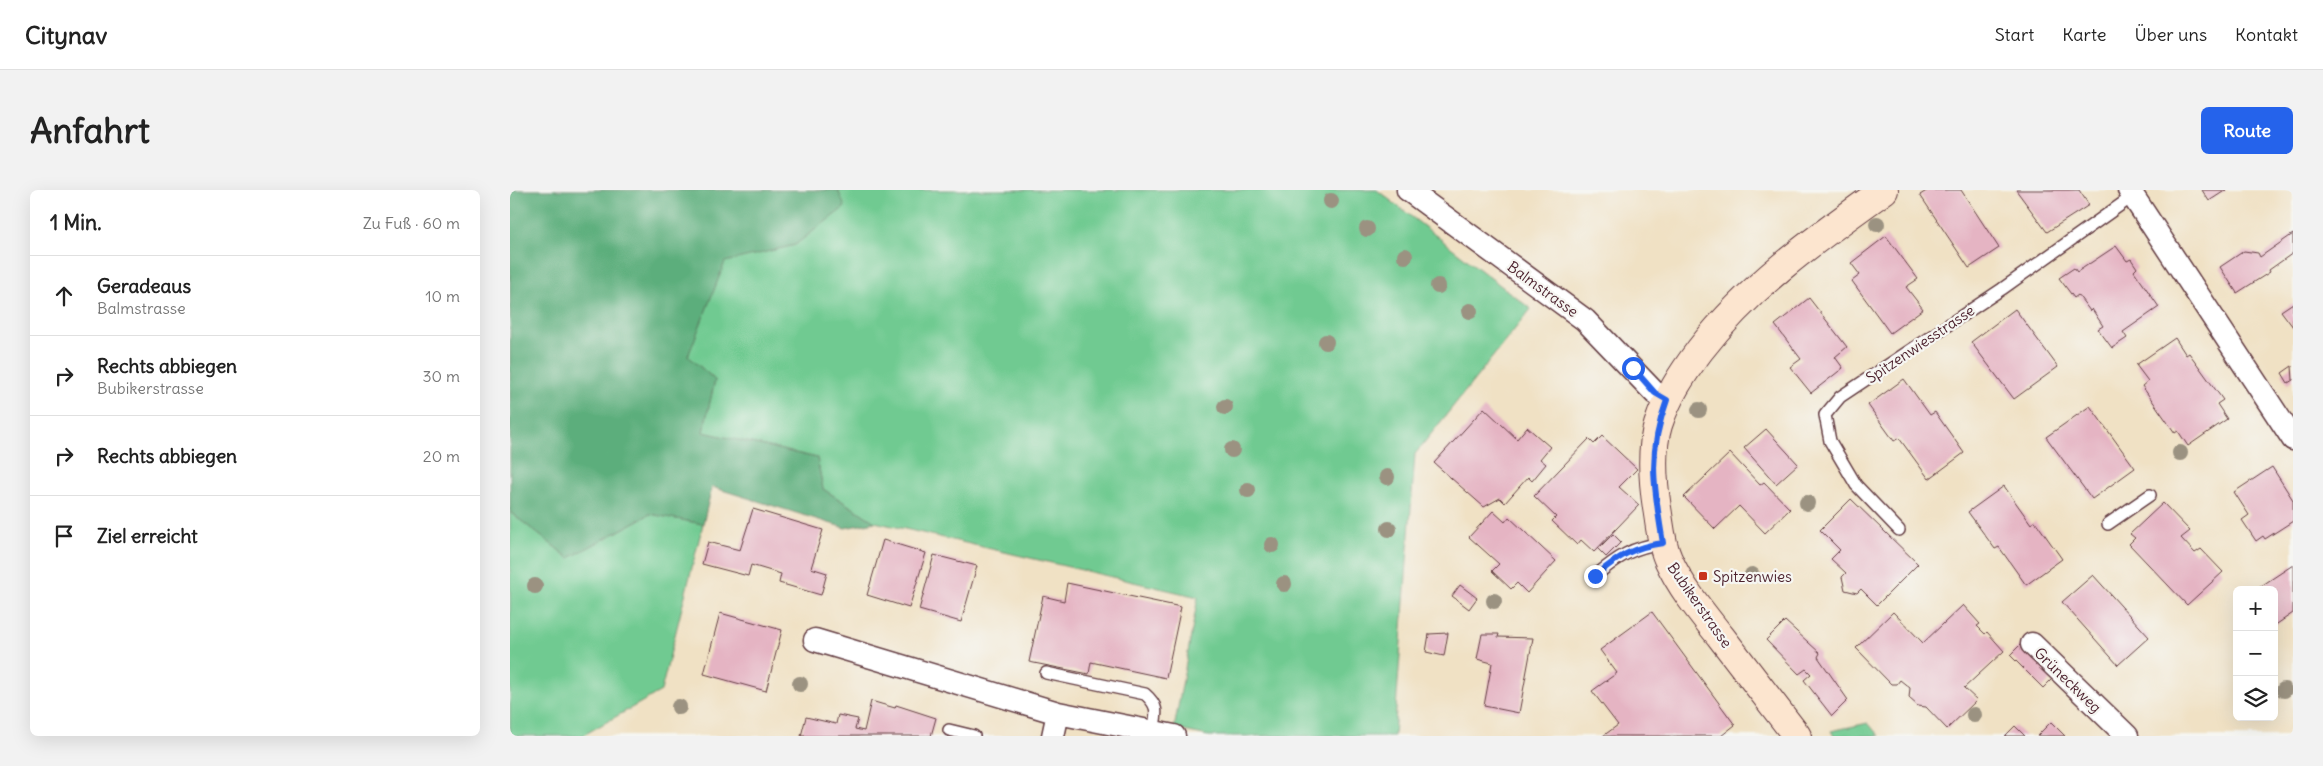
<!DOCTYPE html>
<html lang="de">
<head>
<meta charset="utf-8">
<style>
  body { margin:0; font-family:Delius,sans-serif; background:#f2f2f2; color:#222 }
  .controls { position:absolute; right:15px; bottom:15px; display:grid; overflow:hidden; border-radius:8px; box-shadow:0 5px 20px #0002 }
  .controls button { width:45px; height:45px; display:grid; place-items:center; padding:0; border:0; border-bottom:1px solid #e0e0e0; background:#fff; color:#222; font:25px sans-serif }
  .stop { position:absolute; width:15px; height:15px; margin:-11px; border:4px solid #2563eb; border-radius:50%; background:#fff }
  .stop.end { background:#2563eb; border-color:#fff; box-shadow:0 1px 5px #0008 }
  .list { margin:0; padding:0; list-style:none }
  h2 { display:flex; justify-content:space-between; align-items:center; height:65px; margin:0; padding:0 20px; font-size:21px }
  h2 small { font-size:16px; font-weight:400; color:#767676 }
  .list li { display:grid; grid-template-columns:32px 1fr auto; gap:15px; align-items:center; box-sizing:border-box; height:80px; padding:0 20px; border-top:1px solid #e0e0e0 }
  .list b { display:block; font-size:19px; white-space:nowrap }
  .list p { margin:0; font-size:16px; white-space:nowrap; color:#767676 }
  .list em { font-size:16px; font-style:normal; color:#767676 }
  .icon { flex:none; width:28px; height:28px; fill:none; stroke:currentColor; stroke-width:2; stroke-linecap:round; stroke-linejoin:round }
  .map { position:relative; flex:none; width:1783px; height:546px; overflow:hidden; border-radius:8px }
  header { display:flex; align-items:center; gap:30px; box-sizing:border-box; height:70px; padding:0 25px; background:#fff; border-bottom:1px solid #e0e0e0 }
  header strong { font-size:24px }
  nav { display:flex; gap:28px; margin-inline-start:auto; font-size:18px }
  .intro { display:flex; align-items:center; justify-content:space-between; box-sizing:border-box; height:120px; padding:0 30px }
  h1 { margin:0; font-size:35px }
  .button { padding:12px 22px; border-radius:8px; background:#2563eb; color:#fff; font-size:18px; font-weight:700 }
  main { display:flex; gap:30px; padding:0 30px }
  aside { flex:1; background:#fff; border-radius:8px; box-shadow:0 5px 20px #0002 }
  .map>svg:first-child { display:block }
</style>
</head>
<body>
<header>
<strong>Citynav</strong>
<nav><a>Start</a><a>Karte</a><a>Über uns</a><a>Kontakt</a></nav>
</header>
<div class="intro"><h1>Anfahrt</h1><a class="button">Route</a></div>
<main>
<aside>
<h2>1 Min.<small>Zu Fuß · 60 m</small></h2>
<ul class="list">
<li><svg class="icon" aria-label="ahead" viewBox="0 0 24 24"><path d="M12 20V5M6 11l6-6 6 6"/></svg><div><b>Geradeaus</b><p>Balmstrasse</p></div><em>10 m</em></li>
<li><svg class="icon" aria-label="right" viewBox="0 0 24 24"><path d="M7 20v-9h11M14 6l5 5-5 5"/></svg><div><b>Rechts abbiegen</b><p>Bubikerstrasse</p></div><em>30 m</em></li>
<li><svg class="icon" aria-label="right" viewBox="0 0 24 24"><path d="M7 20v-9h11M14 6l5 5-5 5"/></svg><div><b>Rechts abbiegen</b></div><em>20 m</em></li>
<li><svg class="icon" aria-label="arrive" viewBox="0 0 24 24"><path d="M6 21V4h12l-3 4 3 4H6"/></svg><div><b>Ziel erreicht</b></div></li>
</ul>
</aside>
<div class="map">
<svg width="1783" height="546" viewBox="0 0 1783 546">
  <rect width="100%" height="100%" fill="#f6f6f2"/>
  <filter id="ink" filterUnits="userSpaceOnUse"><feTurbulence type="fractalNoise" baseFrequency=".02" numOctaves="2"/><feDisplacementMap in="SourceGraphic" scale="10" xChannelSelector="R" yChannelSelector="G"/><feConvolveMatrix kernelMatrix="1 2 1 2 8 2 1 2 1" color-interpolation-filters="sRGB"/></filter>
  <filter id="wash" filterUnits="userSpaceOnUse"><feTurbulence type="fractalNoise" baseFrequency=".0096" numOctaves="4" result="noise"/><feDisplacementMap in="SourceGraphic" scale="20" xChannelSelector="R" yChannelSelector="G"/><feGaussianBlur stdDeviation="1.12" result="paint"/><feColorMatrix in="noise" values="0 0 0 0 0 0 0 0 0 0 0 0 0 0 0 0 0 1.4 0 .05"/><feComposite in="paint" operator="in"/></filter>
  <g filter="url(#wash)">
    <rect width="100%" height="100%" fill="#f0e1c4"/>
    <!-- green -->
    <path fill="#70ca91" stroke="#5d745e" d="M328,0H867L1021,119L905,264L884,546H699L664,539L688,407L365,332L313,299L307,268L193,242L205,190L178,166L215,71L285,55L334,17Z
      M0,322L59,368L140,324L193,334L151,501L72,546H0Z
      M1358,533L1369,546H1324L1321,541Z"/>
    <!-- forest -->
    <path fill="#5cae7b" stroke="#536653" d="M0,0H328L335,17L285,55L215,72L178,166L205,190L193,242L307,268L313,299L365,332L335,338L202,297L193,334L140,324L59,368L0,322Z"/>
    <g id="blocks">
      <!-- building -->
      <path fill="#e5b4c3" d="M1418,0H1451L1489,58L1459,78L1410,5Z
        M1506,0H1569L1579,15L1537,42Z
        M1692,0H1716L1699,11Z
        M1783,44V63L1759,80L1760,82L1727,103L1710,77L1734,61L1748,63L1750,67Z
        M1376,46L1408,89L1396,97L1413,119L1380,143L1342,91L1350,85L1341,73Z
        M1606,56L1617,71L1621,69L1627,78L1624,81L1649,117L1613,142L1617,148L1602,158L1588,139L1593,136L1582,119L1580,121L1568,105L1564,108L1549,88L1564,78L1567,82Z
        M1299,108L1337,157L1325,167L1333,178L1301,203L1280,177L1291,169L1265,135Z
        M1783,113V137L1771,121Z
        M1505,119L1548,177L1504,209L1461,152Z
        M1665,148L1676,165L1679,163L1713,210L1707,214L1717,229L1678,256L1668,241L1665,243L1632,196L1638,191L1626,175Z
        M1782,176L1783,190L1778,193L1772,183Z
        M1394,189L1420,225L1425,222L1454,263L1419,289L1389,248L1384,251L1358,215Z
        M1580,216L1625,278L1582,309L1536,247Z
        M974,218L1007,249L1017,237L1040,257L1030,269L1036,274L1022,291L1018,287L995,313L990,308L974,317L924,273Z
        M1256,239L1288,274L1266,294L1234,258Z
        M1092,246L1127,279L1109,297L1129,315L1084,362L1071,350L1067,355L1042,331L1046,327L1024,306L1079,249L1084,254Z
        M1220,263L1250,295L1254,292L1280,319L1255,343L1229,316L1205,339L1174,307Z
        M1762,277L1783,310V331L1755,349L1753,346L1746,351L1732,330L1739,325L1724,302Z
        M1494,296L1521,334L1525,331L1552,369L1516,395L1489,357L1485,359L1458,322Z
        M1341,309L1408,374L1367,415L1351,399L1347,403L1335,400L1332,387L1336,383L1321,369L1330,360L1310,340Z
        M1653,313L1680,341L1671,348L1685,363L1691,359L1713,382L1677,415L1619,354L1625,348L1620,344Z
        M243,319L313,340L301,378L317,383L311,405L269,393L271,384L241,375L238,386L192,374L198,352L230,360Z
        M983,321L995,332L999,327L1046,371L1017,403L1007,393L1001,399L982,381L989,374L959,347Z
        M1103,344L1111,352L1096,367L1088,359Z
        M373,350L416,363L399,418L357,405Z
        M424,365L467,376L451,432L409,420Z
        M1783,375V423L1764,436V400H1749L1748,398Z
        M1583,385L1639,447L1608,475L1552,412Z
        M557,393L671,417L656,488L581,472L579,484L519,472L533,406L554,411Z
        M950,395L967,408L959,419L942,406Z
        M1453,415L1470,434L1467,436L1475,444L1477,442L1494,461L1454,498L1467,510L1437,539L1416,517L1408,516L1399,508L1400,498L1390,490L1387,494H1381L1346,458L1383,422L1413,453Z
        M1142,422L1225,535L1211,546H1093L1108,535L1082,501L1107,483L1090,460Z
        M210,423L272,440L256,501L194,484Z
        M1275,431L1310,463L1308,467L1338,510L1322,526L1294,490L1301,484L1296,479L1289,484L1256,450Z
        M938,443L934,466L916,462L919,444Z
        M972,444H989L988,447L1023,448L1009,523L974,516L982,473L967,469Z
        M1512,453L1545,486L1533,498L1500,465Z
        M361,511L385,518L386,515L426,528L421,546H291L296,527L326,534L328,525L348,529L345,539L354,541Z
        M1541,532L1555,546H1527Z
        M1505,536L1515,546H1495Z"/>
    </g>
  </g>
  <g filter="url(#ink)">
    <use href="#blocks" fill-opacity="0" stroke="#633c42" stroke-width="1"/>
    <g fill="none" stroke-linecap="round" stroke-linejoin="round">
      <!-- lane casing -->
      <g stroke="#633c42" stroke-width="14">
        <path id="lane" d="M1598,334L1640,305
          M1389,340L1346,295L1320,251L1315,225L1330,207L1492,99L1623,6
          M1085,386C1108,367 1122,357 1153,353
          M536,483L635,504C650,517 646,524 643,542
          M439,540L464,546"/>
      </g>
      <!-- street casing -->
      <g stroke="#633c42" stroke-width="25">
        <path id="street" d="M898,0L1075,130L1145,203L1157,210
          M1619,0L1783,249
          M305,450L548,523L664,546
          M1522,454L1617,546
          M543,546L548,523"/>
      </g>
      <!-- secondary casing -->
      <g stroke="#633c42" stroke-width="30">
        <path id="secondary" d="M1287,546C1262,513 1236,480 1211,447C1192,423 1171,398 1158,369C1151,354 1150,335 1147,318C1143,292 1140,261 1148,235C1157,207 1172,184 1190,160C1241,94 1307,48 1374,0"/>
      </g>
      <!-- lane -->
      <use href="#lane" stroke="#fff" stroke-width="11"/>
      <!-- street -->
      <use href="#street" stroke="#fff" stroke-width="22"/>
      <!-- secondary -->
      <use href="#secondary" stroke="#fce5cf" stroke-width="28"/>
    </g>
    <!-- trees -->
    <g fill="#9b9281">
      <circle cx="821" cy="11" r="8"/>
      <circle cx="1367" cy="34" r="8"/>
      <circle cx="857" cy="39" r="8"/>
      <circle cx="895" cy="66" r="8"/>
      <circle cx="928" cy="96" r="8"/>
      <circle cx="960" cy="121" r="8"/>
      <circle cx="816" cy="152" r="8"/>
      <circle cx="715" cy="217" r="8"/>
      <circle cx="1189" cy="220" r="8"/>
      <circle cx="722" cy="260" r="8"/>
      <circle cx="1670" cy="263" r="8"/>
      <circle cx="877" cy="287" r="8"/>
      <circle cx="738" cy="300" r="8"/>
      <circle cx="1297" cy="313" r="8"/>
      <circle cx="879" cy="339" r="8"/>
      <circle cx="762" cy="355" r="8"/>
      <circle cx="1242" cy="385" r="8"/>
      <circle cx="774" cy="394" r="8"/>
      <circle cx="25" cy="396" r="8"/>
      <circle cx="984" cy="411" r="8"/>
      <circle cx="290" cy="494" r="8"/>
      <circle cx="1774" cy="500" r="8"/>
      <circle cx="169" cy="517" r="8"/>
      <circle cx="1464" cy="525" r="8"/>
    </g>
  </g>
  <g fill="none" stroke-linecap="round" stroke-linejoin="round" filter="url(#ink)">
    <!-- route -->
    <path stroke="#2563eb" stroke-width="6" d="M1085,386C1108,367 1122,357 1153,353C1144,298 1137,264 1157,210L1145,203L1123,178"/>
  </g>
  <!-- markers -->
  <rect fill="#c8321e" stroke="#f6f6f2" stroke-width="2" x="1188" y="381" width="10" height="10" rx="2.5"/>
  <g text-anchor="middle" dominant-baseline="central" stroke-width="4.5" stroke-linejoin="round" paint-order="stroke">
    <!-- street labels -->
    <g font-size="15" fill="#4a1f2b" stroke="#f6f6f2">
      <text transform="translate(1033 99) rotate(36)">Balmstrasse</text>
      <text transform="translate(1410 154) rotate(-34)">Spitzenwiesstrasse</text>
      <text transform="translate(1190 415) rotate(55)">Bubikerstrasse</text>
      <text transform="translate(1558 490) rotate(44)">Grüneckweg</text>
    </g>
    <!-- poi labels -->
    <g font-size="15" fill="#4a1f2b" stroke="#f6f6f2" text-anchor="start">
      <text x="1203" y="386">Spitzenwies</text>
    </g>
  </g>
</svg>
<div class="controls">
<button>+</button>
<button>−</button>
<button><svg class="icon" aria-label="layers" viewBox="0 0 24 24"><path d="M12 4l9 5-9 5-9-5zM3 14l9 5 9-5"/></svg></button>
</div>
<div class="stop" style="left:1123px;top:178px"></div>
<div class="stop end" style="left:1085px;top:386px"></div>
</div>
</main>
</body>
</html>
